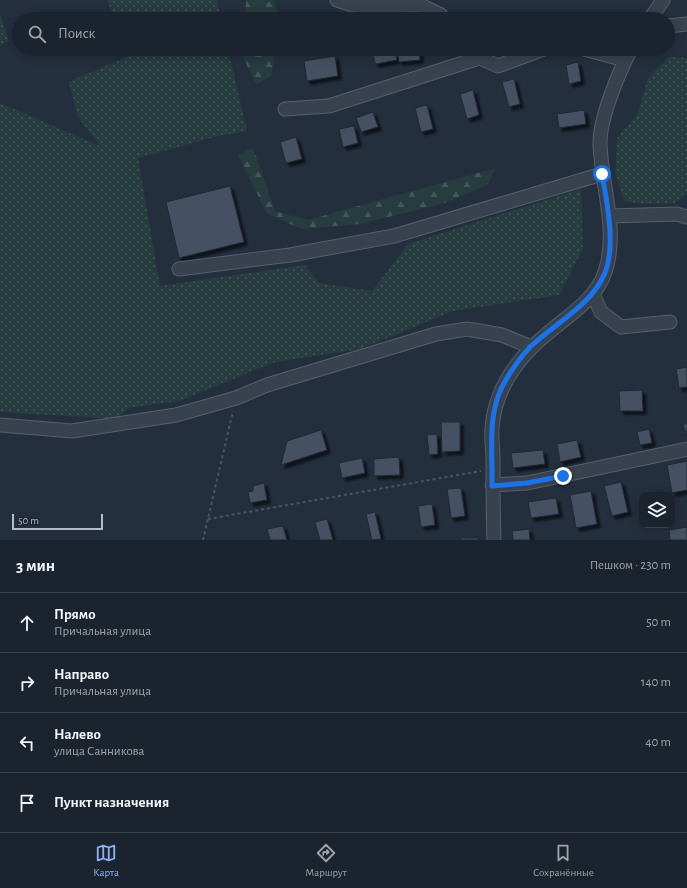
<!DOCTYPE html>
<html lang="ru">
<head>
<meta charset="utf-8">
<style>
  body { margin:0; font-family:"Alegreya Sans",sans-serif; background:#242b36; color:#f1f3f6 }
  .controls { position:absolute; right:12px; bottom:12px; display:grid; overflow:hidden; border-radius:8px; box-shadow:0 2px 10px #0003 }
  .controls button { width:36px; height:36px; display:grid; place-items:center; padding:0; border:0; border-bottom:1px solid #39404a; background:#1b232e; color:#f1f3f6; font:20px sans-serif }
  .scale { position:absolute; left:12px; bottom:10px; width:91px; box-sizing:border-box; padding-left:4px; border:2px solid #b4bcc9; border-top:0; font-size:11px; line-height:14px; white-space:nowrap; color:#b4bcc9; -webkit-text-stroke:3px #1d2633; paint-order:stroke }
  .stop { position:absolute; width:12px; height:12px; margin:-9px; border:3px solid #1a73e8; border-radius:50%; background:#fff }
  .stop.end { background:#1a73e8; border-color:#fff; box-shadow:0 1px 4px #0008 }
  .list { margin:0; padding:0; list-style:none }
  h2 { display:flex; justify-content:space-between; align-items:center; height:52px; margin:0; padding:0 16px; font-size:17px }
  h2 small { font-size:13px; font-weight:400; color:#a0a4aa }
  .list li { display:grid; grid-template-columns:26px 1fr auto; gap:12px; align-items:center; box-sizing:border-box; height:60px; padding:0 16px; border-top:1px solid #39404a }
  .list b { display:block; font-size:15px; white-space:nowrap }
  .list p { margin:0; font-size:13px; white-space:nowrap; color:#a0a4aa }
  .list em { font-size:13px; font-style:normal; color:#a0a4aa }
  .icon { flex:none; width:22px; height:22px; fill:none; stroke:currentColor; stroke-width:2; stroke-linecap:round; stroke-linejoin:round }
  .map { position:relative; flex:none; width:687px; height:540px; overflow:hidden }
  .search { position:absolute; background:#1b232e; box-shadow:0 2px 10px #0003; left:12px; right:12px; top:12px; height:44px; display:flex; align-items:center; gap:10px; box-sizing:border-box; padding:0 14px; border-radius:22px; color:#a0a4aa; font-size:15px }
  .sheet { height:292px; background:#1b232e }
  nav { display:flex; justify-content:space-around; align-items:center; box-sizing:border-box; height:56px; border-top:1px solid #39404a; background:#1b232e; font-size:11px; color:#a0a4aa }
  nav a { display:grid; justify-items:center; gap:2px }
  nav .on { color:#8ab4f8 }
  .map>svg:first-child { display:block }
</style>
</head>
<body>
<div class="map">
<svg width="687" height="540" viewBox="0 0 687 540">
  <defs>
    <pattern id="grass-dots" width="8" height="8" patternUnits="userSpaceOnUse"><rect width="8" height="8" fill="#263c3f"/><path d="M2 2h.1M6 6h.1" fill="none" stroke="#435659" stroke-width="1.8" stroke-linecap="round"/></pattern>
    <pattern id="forest-firs" width="22" height="20" patternUnits="userSpaceOnUse"><rect width="22" height="20" fill="#263c3f"/><path d="M5 1l3.5 6h-7zM16 11l3.5 6h-7z" fill="#435659"/></pattern>
    <filter id="shadow"><feDropShadow dx="3.5" dy="3.5" stdDeviation="1" flood-color="#0009"/></filter>
  </defs>
  <rect width="100%" height="100%" fill="#242f3e"/>
  <!-- grass -->
  <path fill="url(#grass-dots)" d="M107,0H217L221,19H115Z
    M0,14L9,41L0,46Z
    M129,49H228L247,131L218,136L138,158L160,286L305,265L319,283L372,291L408,244L581,189L583,249L559,295L453,311L360,349L275,362L179,401L128,408L117,419L0,412V103L100,146L78,117L69,82L131,55Z
    M669,57L687,58V194L675,203L644,204L624,201L615,172L617,138L638,113L648,78Z"/>
  <!-- forest -->
  <path fill="url(#forest-firs)" d="M246,0H274L279,19H245Z
    M245,49H276L271,76L256,84L244,59Z
    M253,148L275,211L308,220L496,168L487,185L445,203L360,224L302,229L267,214L238,155Z"/>
  <!-- building -->
  <path fill="#455162" stroke="#1f2835" filter="url(#shadow)" d="M372,49H395L397,60L375,64Z
    M397,49H419L420,60L399,62Z
    M335,56L338,76L307,81L304,61Z
    M578,62L581,81L569,84L566,65Z
    M514,79L520,104L509,107L502,82Z
    M473,90L479,115L467,119L460,94Z
    M427,105L433,129L421,132L415,108Z
    M584,110L586,124L559,128L557,114Z
    M373,112L378,127L361,132L356,118Z
    M354,126L358,143L343,147L339,129Z
    M296,137L302,159L286,163L280,142Z
    M230,186L244,242L179,258L166,202Z
    M687,367V387L679,388L676,369Z
    M642,390L643,411H620L619,391Z
    M441,422H460V451L442,452Z
    M687,423V436L683,425Z
    M649,429L652,443L640,445L637,432Z
    M321,430L327,450L281,465L287,441Z
    M437,434L438,454L429,455L427,435Z
    M577,440L581,457L560,462L557,444Z
    M543,450L545,464L513,468L511,453Z
    M399,457L400,475L374,476V459Z
    M362,458L365,473L342,478L339,463Z
    M687,461V490L672,493L667,465Z
    M621,482L628,512L612,516L604,486Z
    M264,483L267,500L250,503L248,492L253,491V486Z
    M461,488L465,516L451,518L447,489Z
    M591,491L597,524L576,528L570,495Z
    M556,498L559,514L531,518L528,502Z
    M432,504L435,525L421,527L418,506Z
    M375,512L381,539L372,540L366,514Z
    M327,519L333,540H320L315,522Z
    M283,526L287,540H270L267,529Z
    M687,527V540H670L669,530Z
    M529,529L530,540H513L512,531Z
    M461,538H478V540H461Z"/>
  <g fill="none" stroke-linecap="round" stroke-linejoin="round">
    <!-- minor casing -->
    <g stroke="#565f6c" stroke-width="15">
      <path id="minor" d="M337,0L353,5L365,6L420,5L441,15
        M650,19L663,0
        M668,26L687,24
        M464,49L473,55L498,66L544,49
        M584,49L625,60
        M285,109L329,106L479,58
        M609,216L677,214L687,217
        M179,269L290,255L394,236L602,174
        M593,294L601,312L621,327L670,322
        M0,425L72,431L176,415L236,398L267,385L436,334L467,329L502,335L531,347
        M492,485L527,483L687,449
        M494,540C493,513 493,486 493,459C493,449 491,438 492,428C495,388 517,358 548,333C568,316 597,298 605,272C619,231 601,185 600,143C600,117 619,72 631,49"/>
    </g>
    <!-- path -->
    <path stroke="#44595c" stroke-width="2" stroke-dasharray="3 3" stroke-linecap="butt" d="M208,519L481,471
      M203,540L233,411"/>
    <!-- minor -->
    <use href="#minor" stroke="#38414e" stroke-width="13"/>
  </g>
  <g fill="none" stroke-linecap="round" stroke-linejoin="round">
    <!-- route -->
    <path stroke="#1a73e8" stroke-width="5" d="M563,476L527,483L492,486C493,453 487,417 502,387C509,373 519,359 530,347C555,323 591,306 605,273C616,245 607,203 602,174"/>
  </g>
</svg>
<div class="controls">
<button><svg class="icon" aria-label="layers" viewBox="0 0 24 24"><path d="M12 4l9 5-9 5-9-5zM3 14l9 5 9-5"/></svg></button>
</div>
<div class="scale">50 m</div>
<div class="stop" style="left:602px;top:174px"></div>
<div class="stop end" style="left:563px;top:476px"></div>
<div class="search"><svg class="icon" aria-label="search" viewBox="0 0 24 24"><circle cx="10" cy="10" r="6"/><path d="M15 15l6 6"/></svg>Поиск</div>
</div>
<section class="sheet">
<h2>3 мин<small>Пешком · 230 m</small></h2>
<ul class="list">
<li><svg class="icon" aria-label="ahead" viewBox="0 0 24 24"><path d="M12 20V5M6 11l6-6 6 6"/></svg><div><b>Прямо</b><p>Причальная улица</p></div><em>50 m</em></li>
<li><svg class="icon" aria-label="right" viewBox="0 0 24 24"><path d="M7 20v-9h11M14 6l5 5-5 5"/></svg><div><b>Направо</b><p>Причальная улица</p></div><em>140 m</em></li>
<li><svg class="icon" aria-label="left" viewBox="0 0 24 24"><path d="M17 20v-9H6M10 6l-5 5 5 5"/></svg><div><b>Налево</b><p>улица Санникова</p></div><em>40 m</em></li>
<li><svg class="icon" aria-label="arrive" viewBox="0 0 24 24"><path d="M6 21V4h12l-3 4 3 4H6"/></svg><div><b>Пункт назначения</b></div></li>
</ul>
</section>
<nav>
<a class="on"><svg class="icon" aria-label="map" viewBox="0 0 24 24"><path d="M3 6l6-2 6 2 6-2v14l-6 2-6-2-6 2zM9 4v14M15 6v14"/></svg>Карта</a>
<a><svg class="icon" aria-label="directions" viewBox="0 0 24 24"><path d="M12 3l9 9-9 9-9-9zM9 14v-3h6M13 9l2 2-2 2"/></svg>Маршрут</a>
<a><svg class="icon" aria-label="saved" viewBox="0 0 24 24"><path d="M7 4h10v16l-5-4-5 4z"/></svg>Сохранённые</a>
</nav>
</body>
</html>
